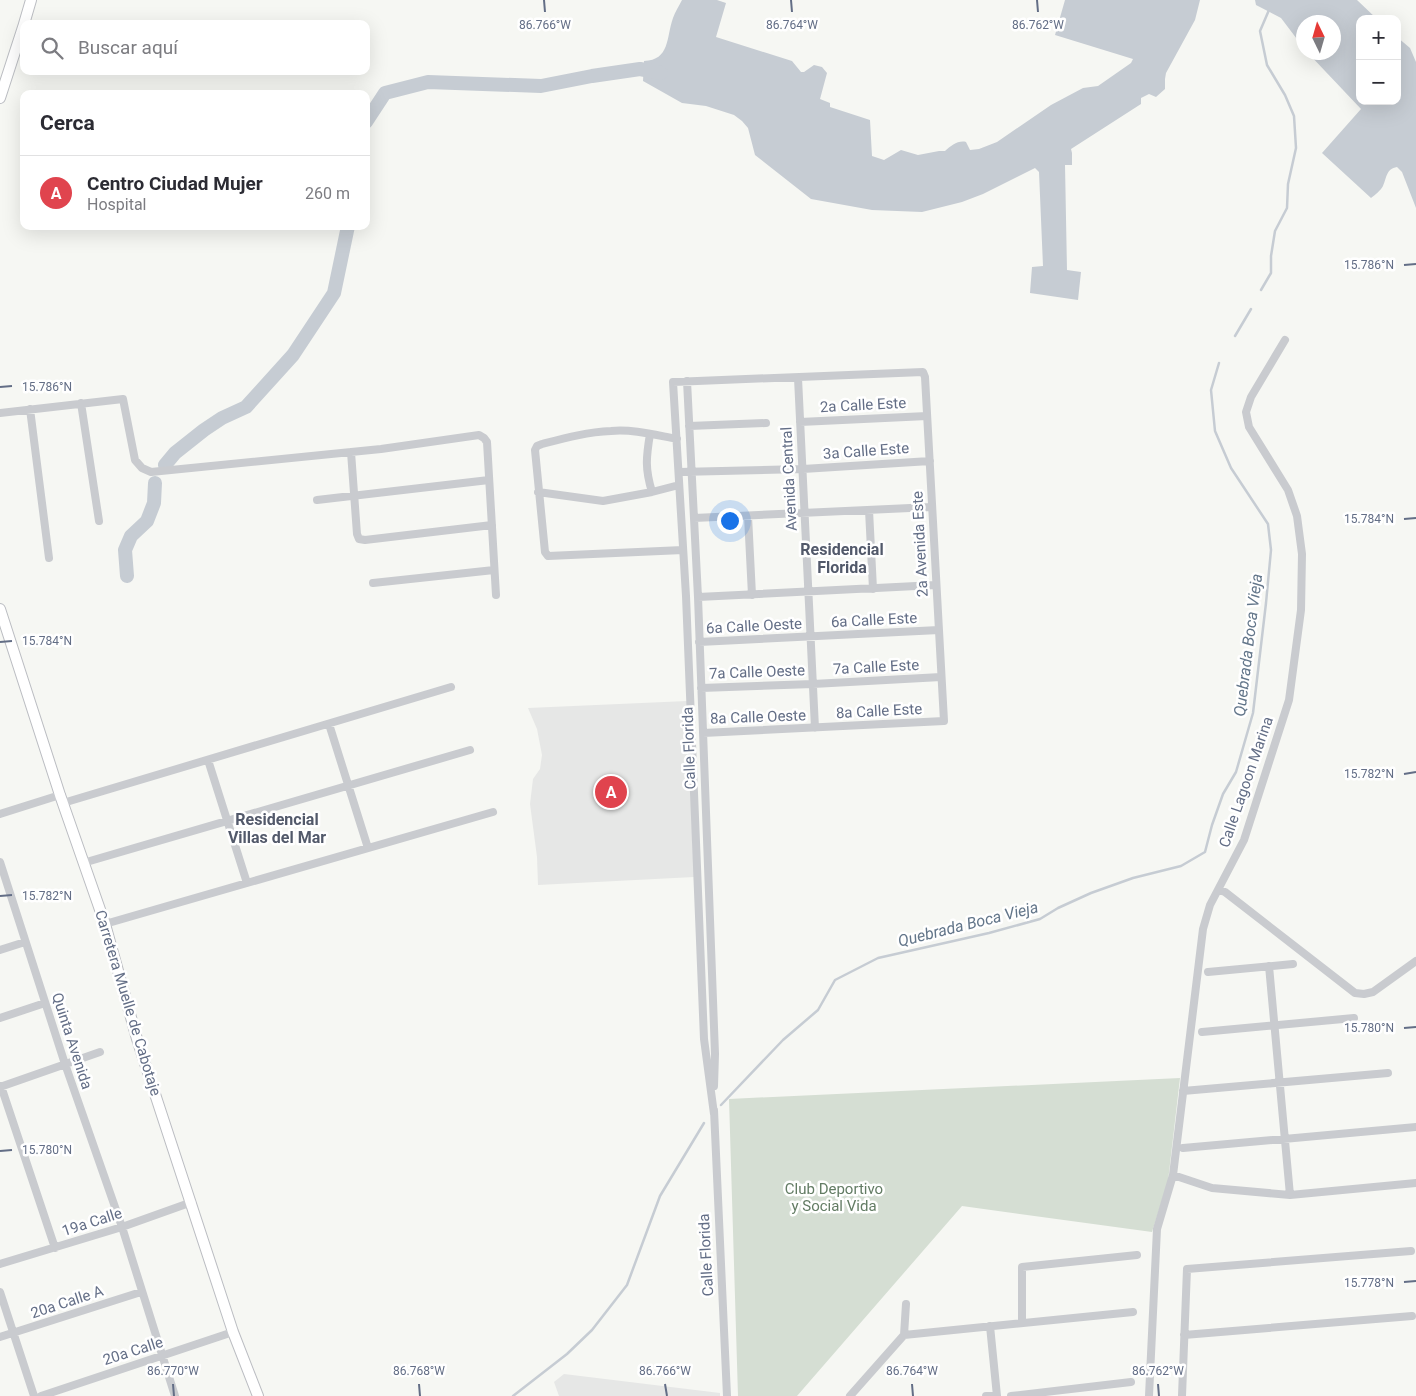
<!DOCTYPE html>
<html lang="es">
<head>
<meta charset="utf-8">
<style>
  body { margin:0; font-family:Roboto,sans-serif; background:#f7f7f7; color:#2b2b33 }
  .controls { position:absolute; right:15px; top:15px; display:grid; overflow:hidden; border-radius:10px; box-shadow:0 5px 20px #0002 }
  .controls button { width:45px; height:45px; display:grid; place-items:center; padding:0; border:0; border-bottom:1px solid #e1e1e2; background:#fff; color:#2b2b33; font:25px sans-serif }
  .compass { position:absolute; left:1296px; top:15px; width:45px; height:45px; border-radius:50%; background:#fff; box-shadow:0 5px 20px #0002; rotate:355deg }
  .you { position:absolute; left:729px; top:520px; width:18px; height:18px; margin:-12px; border:4px solid #fff; border-radius:50%; background:#1a73e8; box-shadow:0 0 0 8px #1a73e833 }
  .badge { display:grid; place-items:center; width:32px; height:32px; border-radius:50%; background:#d93025; color:#fff; font-size:16px; font-weight:700 }
  .pin { position:absolute; translate:-50% -50%; border:2px solid #fff; box-shadow:0 1px 5px #0006 }
  .list { margin:0; padding:0; list-style:none }
  h2 { display:flex; justify-content:space-between; align-items:center; height:65px; margin:0; padding:0 20px; font-size:21px }
  h2 small { font-size:16px; font-weight:400; color:#7c7c81 }
  .list li { display:grid; grid-template-columns:32px 1fr auto; gap:15px; align-items:center; box-sizing:border-box; height:75px; padding:0 20px; border-top:1px solid #e1e1e2 }
  .list b { display:block; font-size:19px; white-space:nowrap }
  .list p { margin:0; font-size:16px; white-space:nowrap; color:#7c7c81 }
  .list em { font-size:16px; font-style:normal; color:#7c7c81 }
  .icon { flex:none; width:28px; height:28px; fill:none; stroke:currentColor; stroke-width:2; stroke-linecap:round; stroke-linejoin:round }
  .map { position:relative; flex:none; width:1416px; height:1396px; overflow:hidden }
  .search { position:absolute; background:#fff; box-shadow:0 5px 20px #0002; left:20px; top:20px; width:350px; height:55px; display:flex; align-items:center; gap:12px; box-sizing:border-box; padding:0 18px; border-radius:10px; color:#7c7c81; font-size:19px }
  .panel { position:absolute; background:#fff; box-shadow:0 5px 20px #0002; left:20px; top:90px; width:350px; height:140px; border-radius:10px }
  .map>svg:first-child { display:block }
</style>
</head>
<body>
<div class="map">
<svg width="1416" height="1396" viewBox="0 0 1416 1396">
  <rect width="100%" height="100%" fill="#f6f7f3"/>
  <!-- built -->
  <path fill="#e6e7e6" d="M687,701L694,877L538,885L537,857L530,804L533,779L540,769L542,755L537,729L528,708Z
    M564,1374L720,1393V1396H559L554,1382Z"/>
  <!-- green -->
  <path fill="#d5ded3" d="M1180,1078L1168,1181L1152,1232L962,1206L797,1396H738L729,1099Z"/>
  <!-- water -->
  <path fill="#c6ccd3" d="M682,0H717L726,3L716,37L792,61L801,72H804L814,65L822,67L827,73L820,99L830,103V107L870,120L872,156L884,160L901,150L918,155L939,151H945C951,146 958,140 966,142L970,150L979,149L997,142L1051,105L1083,88L1098,86L1131,63L1133,59L1055,35L1065,0H1200L1195,20L1166,73L1165,79V89L1156,97L1149,94L1141,98V104L1071,149L1072,153V165H1065L1067,270L1081,272L1078,300L1030,293L1032,267L1043,266L1039,172L1035,168L983,194L962,202L922,212L872,210L811,199L755,155L748,128L742,121L734,115L706,106L682,103L643,81L644,61C670,60 666,38 673,18C675,12 679,6 682,0Z
    M1255,0H1357L1377,19H1360V101H1397V37L1410,48L1416,62V208L1402,172L1397,167C1386,169 1387,177 1383,186C1381,190 1375,195 1371,198L1322,153L1361,109L1308,53L1334,52V22H1304L1303,47L1281,18L1256,5Z"/>
  <g fill="none" stroke-linecap="round" stroke-linejoin="round">
    <!-- stream -->
    <path stroke="#c6ccd3" stroke-width="2.5" d="M1261,290L1271,273V256L1275,231L1287,208L1288,184L1296,148L1294,116L1285,95L1267,65L1260,31L1269,10
      M1235,336L1251,309
      M721,1105L783,1040L818,1010L835,980L878,958L989,933L1040,919L1058,908L1091,893L1133,878L1181,866L1205,852L1212,825L1223,794L1236,772L1253,713L1266,603L1271,550L1268,524L1231,468L1215,431L1211,390L1219,363
      M513,1396L567,1354L592,1330L627,1285L660,1196L704,1123"/>
    <!-- river -->
    <path stroke="#c6ccd3" stroke-width="14" d="M366,122L385,93L428,82L541,86L592,76L640,69L661,73
      M165,465L175,453L204,430L222,418L246,407L293,355L334,293L348,226
      M127,576L125,550L131,536L147,521L154,503L155,483"/>
    <!-- major casing -->
    <g stroke="#bbbdc2" stroke-width="12">
      <path id="major" d="M24,24L31,0
        M0,98L24,24
        M0,609L60,795L105,924L137,1039L233,1332L258,1396"/>
    </g>
    <!-- minor -->
    <path stroke="#c9cbcf" stroke-width="8" d="M798,378L815,728
      M687,381L698,597L715,1054L714,1086
      M81,403L99,521
      M30,409L49,558
      M0,413L123,399L135,460L142,468L151,472L381,449L479,435L484,438L487,442L496,595
      M800,422L927,416
      M689,426L766,423
      M650,434C646,458 645,469 652,492
      M677,439C655,435 633,429 611,431C587,432 565,438 542,444L537,446L535,450L545,552L548,556L683,550
      M351,452L357,534L359,539L365,540L492,525
      M679,472L803,469L930,461
      M538,492L603,501L652,492L679,485
      M317,500L489,480
      M869,510L873,589
      M748,516L752,595
      M694,518L932,507
      M373,583L494,570
      M698,597L936,585
      M699,642L939,630
      M701,688L813,684L941,677
      M329,724L368,848
      M703,733L944,721L925,377L923,372L673,382L686,596L704,1039L714,1114
      M208,760L247,883
      M63,803L451,687
      M0,814L60,795
      M0,862L65,1064L122,1227L175,1396
      M83,863L470,750
      M1219,890L1225,892L1355,993L1364,994L1373,992L1416,961
      M105,924L493,812
      M0,950L25,942
      M1269,966L1290,1195
      M1208,972L1293,964
      M0,1018L45,1003
      M1202,1032L1354,1018
      M1,1086L55,1248
      M0,1087L100,1052
      M1183,1091L1388,1073
      M714,1110L727,1396
      M1183,1148L1416,1127
      M1173,1175L1212,1188L1290,1195L1416,1183
      M0,1264L122,1227L192,1202
      M0,1292L34,1396
      M1022,1323V1267L1137,1255
      M990,1326L997,1396
      M904,1335L1133,1312
      M1184,1335L1412,1316
      M0,1337L141,1292
      M41,1396L233,1332
      M850,1396L904,1335L906,1304
      M986,1396H997
      M1011,1396L1131,1382
      M1149,1396L1157,1229L1173,1175L1203,929L1210,905L1244,840L1289,700L1301,610L1302,554L1297,516L1288,490L1249,427L1246,412L1251,397L1285,340
      M1182,1396L1187,1269L1411,1251"/>
    <!-- major -->
    <use href="#major" stroke="#fff" stroke-width="10"/>
  </g>
  <!-- ticks -->
  <path fill="none" stroke="#636e86" stroke-width="2" d="M544,0L545,12M791,0L792,12M1037,0L1038,12M1404,265L1416,264M0,387L12,386M1404,519L1416,518M0,642L12,641M1404,774L1416,772M0,896L12,895M1404,1028L1416,1027M0,1151L12,1150M1404,1282L1416,1281M173,1384L174,1396M419,1384L420,1396M665,1384L667,1396M912,1384L913,1396M1158,1384L1159,1396"/>
  <g text-anchor="middle" dominant-baseline="central" stroke-width="5" stroke-linejoin="round" paint-order="stroke">
    <!-- street labels -->
    <g font-size="15" fill="#636e86" stroke="#fff">
      <text transform="translate(863 405) rotate(-3)">2a Calle Este</text>
      <text transform="translate(866 451) rotate(-4)">3a Calle Este</text>
      <text transform="translate(789 479) rotate(-93)">Avenida Central</text>
      <text transform="translate(920 544) rotate(-93)">2a Avenida Este</text>
      <text transform="translate(874 620) rotate(-3)">6a Calle Este</text>
      <text transform="translate(754 626) rotate(-3)">6a Calle Oeste</text>
      <text transform="translate(876 667) rotate(-3)">7a Calle Este</text>
      <text transform="translate(757 672) rotate(-2)">7a Calle Oeste</text>
      <text transform="translate(879 711) rotate(-3)">8a Calle Este</text>
      <text transform="translate(758 717) rotate(-2)">8a Calle Oeste</text>
      <text transform="translate(689 748) rotate(-92)">Calle Florida</text>
      <text transform="translate(1246 782) rotate(-71)">Calle Lagoon Marina</text>
      <text transform="translate(128 1003) rotate(73)">Carretera Muelle de Cabotaje</text>
      <text transform="translate(72 1041) rotate(72)">Quinta Avenida</text>
      <text transform="translate(92 1222) rotate(-18)">19a Calle</text>
      <text transform="translate(706 1255) rotate(-93)">Calle Florida</text>
      <text transform="translate(67 1302) rotate(-18)">20a Calle A</text>
      <text transform="translate(133 1351) rotate(-18)">20a Calle</text>
    </g>
    <!-- park labels -->
    <g font-size="15" fill="#637c64" stroke="#fff">
      <text x="834" y="1189">Club Deportivo<tspan x="834" dy="17">y Social Vida</tspan></text>
    </g>
    <!-- neighbourhood labels -->
    <g font-size="16" font-weight="bold" fill="#52596a" stroke="#fff">
      <text x="842" y="549">Residencial<tspan x="842" dy="18">Florida</tspan></text>
      <text x="277" y="819">Residencial<tspan x="277" dy="18">Villas del Mar</tspan></text>
    </g>
    <!-- water labels -->
    <g font-size="16" font-style="italic" fill="#63768a" stroke="#fff">
      <text transform="translate(1248 645) rotate(-83)">Quebrada Boca Vieja</text>
      <text transform="translate(968 924) rotate(-14)">Quebrada Boca Vieja</text>
    </g>
  </g>
  <g font-size="12" text-anchor="middle" fill="#636e86" stroke="#fff" stroke-width="5" stroke-linejoin="round" paint-order="stroke">
    <text x="545" y="29">86.766°W</text>
    <text x="792" y="29">86.764°W</text>
    <text x="1038" y="29">86.762°W</text>
    <text x="1369" y="269">15.786°N</text>
    <text x="47" y="391">15.786°N</text>
    <text x="1369" y="523">15.784°N</text>
    <text x="47" y="645">15.784°N</text>
    <text x="1369" y="778">15.782°N</text>
    <text x="47" y="900">15.782°N</text>
    <text x="1369" y="1032">15.780°N</text>
    <text x="47" y="1154">15.780°N</text>
    <text x="1369" y="1287">15.778°N</text>
    <text x="173" y="1375">86.770°W</text>
    <text x="419" y="1375">86.768°W</text>
    <text x="665" y="1375">86.766°W</text>
    <text x="912" y="1375">86.764°W</text>
    <text x="1158" y="1375">86.762°W</text>
  </g>
</svg>
<div class="controls">
<button>+</button>
<button>−</button>
</div>
<svg class="compass" viewBox="-18 -18 36 36"><path d="M0-13l5 13h-10z" fill="#e53935"/><path d="M0 13l5-13h-10z" fill="#7c7c81"/></svg>
<div class="you"></div>
<div class="pin badge" style="left:611px;top:792px;background:#e0444e">A</div>
<div class="search"><svg class="icon" aria-label="search" viewBox="0 0 24 24"><circle cx="10" cy="10" r="6"/><path d="M15 15l6 6"/></svg>Buscar aquí</div>
<section class="panel">
<h2>Cerca<small></small></h2>
<ul class="list">
<li><span class="badge" style="background:#e0444e">A</span><div><b>Centro Ciudad Mujer</b><p>Hospital</p></div><em>260 m</em></li>
</ul>
</section>
</div>
</body>
</html>
